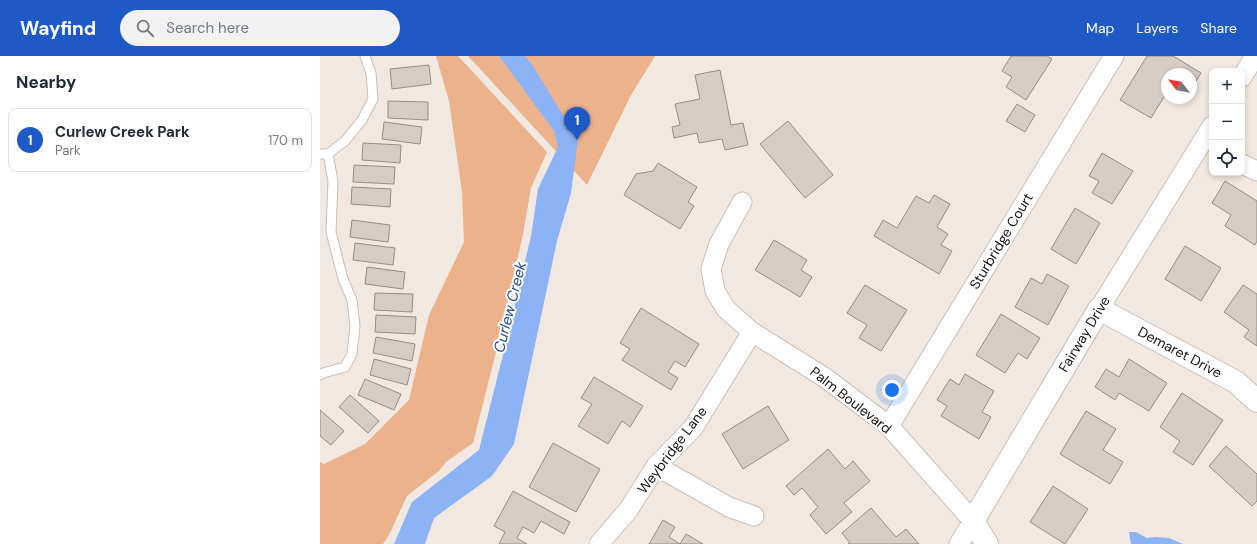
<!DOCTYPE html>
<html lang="en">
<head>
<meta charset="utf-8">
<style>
  body { margin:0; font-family:"DM Sans",sans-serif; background:#f2f2f3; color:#1f2937 }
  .controls { position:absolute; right:12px; top:12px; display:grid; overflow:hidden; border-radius:8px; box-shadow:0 2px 6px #0003 }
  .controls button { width:36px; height:36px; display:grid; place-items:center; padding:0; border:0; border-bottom:1px solid #e0e1e3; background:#fff; color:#1f2937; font:20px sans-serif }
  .compass { position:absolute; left:841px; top:12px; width:36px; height:36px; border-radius:50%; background:#fff; box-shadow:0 2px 6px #0003; rotate:301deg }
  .you { position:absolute; left:572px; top:334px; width:14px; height:14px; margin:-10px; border:3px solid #fff; border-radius:50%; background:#1a73e8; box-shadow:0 0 0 6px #1a73e833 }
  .badge { display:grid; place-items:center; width:26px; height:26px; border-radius:50%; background:#1f59c6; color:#fff; font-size:13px; font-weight:700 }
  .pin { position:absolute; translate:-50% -33px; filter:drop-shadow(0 1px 2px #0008) }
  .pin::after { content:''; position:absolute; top:21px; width:14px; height:12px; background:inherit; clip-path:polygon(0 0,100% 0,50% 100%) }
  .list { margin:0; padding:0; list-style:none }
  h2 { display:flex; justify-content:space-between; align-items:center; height:52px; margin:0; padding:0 16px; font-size:17px }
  h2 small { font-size:13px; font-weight:400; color:#747a83 }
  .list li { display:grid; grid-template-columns:26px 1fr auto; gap:12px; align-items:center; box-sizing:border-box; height:64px; margin:0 8px 8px; padding:0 8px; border:1px solid #e0e1e3; border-radius:8px }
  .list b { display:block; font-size:15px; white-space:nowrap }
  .list p { margin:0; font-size:13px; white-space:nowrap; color:#747a83 }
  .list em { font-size:13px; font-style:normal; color:#747a83 }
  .icon { flex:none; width:22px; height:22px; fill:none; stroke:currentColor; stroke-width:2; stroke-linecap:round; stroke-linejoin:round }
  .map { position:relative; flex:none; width:937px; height:488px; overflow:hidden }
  header { display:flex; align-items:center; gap:24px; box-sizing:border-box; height:56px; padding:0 20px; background:#1f59c6; color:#fff }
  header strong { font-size:19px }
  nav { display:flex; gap:22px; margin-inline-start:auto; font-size:14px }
  .search { width:280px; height:36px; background:#f2f2f3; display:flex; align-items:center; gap:10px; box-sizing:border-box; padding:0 14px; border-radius:22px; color:#747a83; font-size:15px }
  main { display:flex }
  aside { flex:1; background:#fff }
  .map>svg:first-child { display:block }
</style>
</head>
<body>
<header>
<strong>Wayfind</strong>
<div class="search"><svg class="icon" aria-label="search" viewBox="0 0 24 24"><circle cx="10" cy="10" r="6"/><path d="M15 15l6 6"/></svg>Search here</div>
<nav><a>Map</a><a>Layers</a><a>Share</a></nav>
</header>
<main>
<aside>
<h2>Nearby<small></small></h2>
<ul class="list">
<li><span class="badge">1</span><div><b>Curlew Creek Park</b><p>Park</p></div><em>170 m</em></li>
</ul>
</aside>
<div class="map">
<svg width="937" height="488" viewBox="0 0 937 488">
  <rect width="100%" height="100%" fill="#f1e8e1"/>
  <!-- green -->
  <path fill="#ebb28c" d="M116,0H138L227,96L211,132L203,178L179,284L153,387L126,406L119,415L87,440L69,479L63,488H0V406L4,408L45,388L89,344L109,259L144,186L142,136L129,45Z
    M148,0H335L311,39L267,129Z"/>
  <!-- water -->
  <path fill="#8db3f7" d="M179,0H205L213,10L258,84L251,137L237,185L194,388L172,420L114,462L105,488H74L92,446L159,394L186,287L211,180L218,133L238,91L234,75Z
    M809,476H816L827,482L835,481L849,482L863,488H811Z"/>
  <!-- building -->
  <path fill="#d6ccc6" stroke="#968d87" d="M691,0H727L732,3L706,44L686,31L692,21L682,15Z
    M827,0H853L881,17L871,33V18H847V36L831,62L800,44Z
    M109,9L111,28L72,33L70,13Z
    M400,14L411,69L423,67L428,89L405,94L402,83L379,87L377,77L354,82L352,71L360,69L355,48L380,43L375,19Z
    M68,45L108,46V64L68,62Z
    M697,48L715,59L705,76L686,65Z
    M468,65L513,119L485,142L440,88Z
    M64,66L102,71L100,88L62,83Z
    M43,87L81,89L80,107L42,104Z
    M782,97L813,115L792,148L772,137L779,125L769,120Z
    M338,107L377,131L368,146L374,150L360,173L304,139L316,118L333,115Z
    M34,109L75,111L74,128L33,126Z
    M905,125L937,145V185L935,189L905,170L911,159L892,147Z
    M32,131L71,133L70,151L31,148Z
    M614,139L630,148L617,171L628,178L621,189L632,195L619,218L554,180L563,164L577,172L596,140L609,147Z
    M755,152L780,167L756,208L731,193Z
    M32,164L70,169L68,186L30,181Z
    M454,184L487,204L481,214L492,221L480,241L435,214Z
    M35,187L75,192L73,209L33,204Z
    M865,190L901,212L881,245L845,223Z
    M47,211L85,216L83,233L45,228Z
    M727,218L749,230L728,269L695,251L711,222L722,228Z
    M545,229L587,254L561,295L539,282L547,269L527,257Z
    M923,229L937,238V290L924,281L929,274L904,256Z
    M55,237L93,238L92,256L54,254Z
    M321,252L379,288L365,311L355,305L348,316L358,322L351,334L302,304L310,293L300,287Z
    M681,258L720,282L707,303L698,297L685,317L656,299Z
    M56,259L96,261L95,278L55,276Z
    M56,281L95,288L92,305L53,297Z
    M54,303L91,313L87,329L50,319Z
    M809,303L847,327L829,355L799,337L795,344L775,331L786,313L799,321Z
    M645,318L674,335L662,356L671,361L659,383L621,360L627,350L617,344L630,323L639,329Z
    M274,321L323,350L310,371L302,365L288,388L258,370L272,348L261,342Z
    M45,323L81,338L74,354L38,339Z
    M862,337L903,364L873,409L853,396L860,385L840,371Z
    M30,339L59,365L48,377L19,351Z
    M448,350L469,384L423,413L402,378Z
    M0,354L24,375L11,389L0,380Z
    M766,355L796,373L783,394L803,406L790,428L740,398Z
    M233,387L280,413L256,456L209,431Z
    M906,390L937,418V445L932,450L889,410Z
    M508,393L525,413L533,405L550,425L524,447L532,456L506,478L490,459L498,451L482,432L474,439L466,430Z
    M733,430L768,453L745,488L710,466Z
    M193,435L250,466L244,478L221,465L214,477L203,471L197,482L207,488H179L185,476L174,470Z
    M551,452L576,481L586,473L599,488H528L530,487L522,477Z
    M343,464L355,471L349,481L360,488H329Z
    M366,478L383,488H360Z"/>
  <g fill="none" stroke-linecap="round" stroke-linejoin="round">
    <!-- service casing -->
    <g stroke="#c9bfb9" stroke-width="11">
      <path id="service" d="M0,98H8L25,85L42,64L53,43L51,17L45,0
        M0,319L3,317L25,311L32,298L35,270L32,244L23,223L11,176L13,125L8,98"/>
    </g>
    <!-- minor casing -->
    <g stroke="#c9bfb9" stroke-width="21">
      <path id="minor" d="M922,21L935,0
        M922,108L937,115
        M422,146L399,188L391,213L395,235L406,253L432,276L504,321L569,370L653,465L639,488
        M779,253L892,70
        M569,370L794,0
        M336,410L409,451L434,460
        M279,488L309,453L336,410L373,372L432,276"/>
    </g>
    <!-- tertiary casing -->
    <g stroke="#c9bfb9" stroke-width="24">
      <path id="tertiary" d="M667,488L653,465L779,253L916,326L937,345"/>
    </g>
    <!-- service -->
    <use href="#service" stroke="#fff" stroke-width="9"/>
    <!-- minor -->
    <use href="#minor" stroke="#fff" stroke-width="19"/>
    <!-- tertiary -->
    <use href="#tertiary" stroke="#fff" stroke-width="22"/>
  </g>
  <g text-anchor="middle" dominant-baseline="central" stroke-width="4" stroke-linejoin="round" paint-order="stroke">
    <!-- street labels -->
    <g font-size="14" fill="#161311" stroke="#fff">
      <text transform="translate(681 185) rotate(-59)">Sturbridge Court</text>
      <text transform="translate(764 278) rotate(-59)">Fairway Drive</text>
      <text transform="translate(860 296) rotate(28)">Demaret Drive</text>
      <text transform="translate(531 344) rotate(38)">Palm Boulevard</text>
      <text transform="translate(352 394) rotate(-53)">Weybridge Lane</text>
    </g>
    <!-- water labels -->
    <g font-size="15" font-style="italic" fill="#214b99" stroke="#fff">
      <text transform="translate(190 251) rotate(-76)">Curlew Creek</text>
    </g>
  </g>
</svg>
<div class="controls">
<button>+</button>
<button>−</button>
<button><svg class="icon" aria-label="locate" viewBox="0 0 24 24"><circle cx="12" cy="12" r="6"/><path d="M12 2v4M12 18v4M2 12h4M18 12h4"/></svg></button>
</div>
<svg class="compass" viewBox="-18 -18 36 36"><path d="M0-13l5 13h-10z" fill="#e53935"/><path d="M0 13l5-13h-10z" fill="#747a83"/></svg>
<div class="you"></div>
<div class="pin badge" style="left:257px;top:84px">1</div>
</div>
</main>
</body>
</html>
